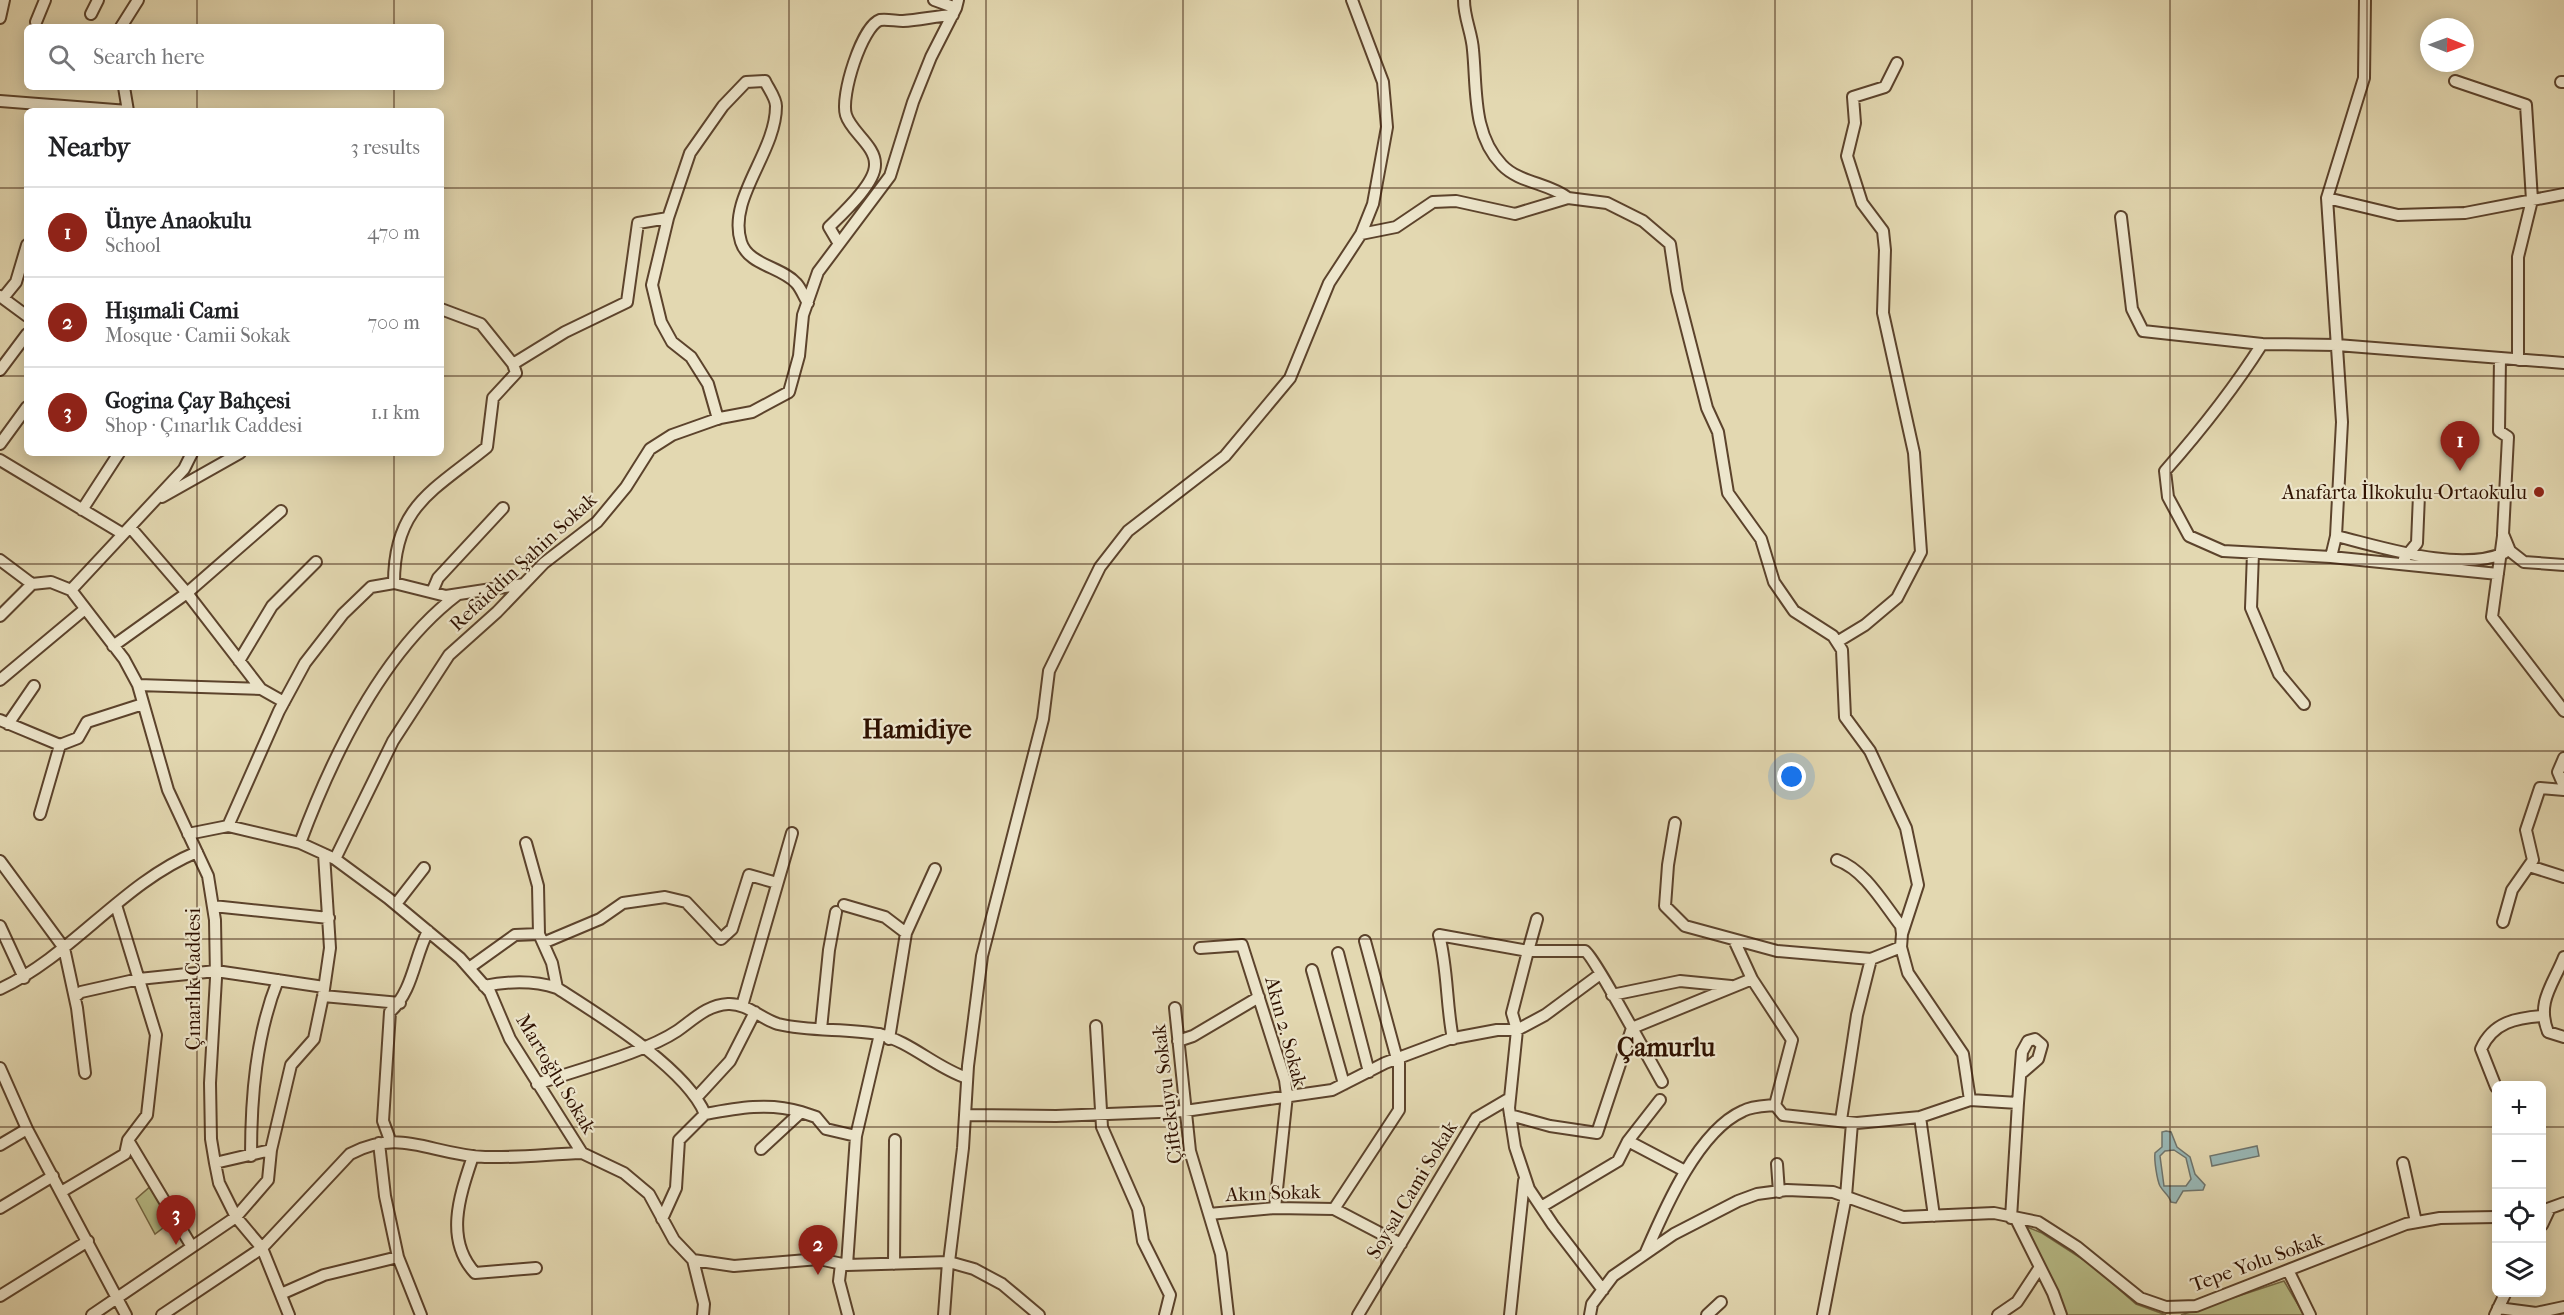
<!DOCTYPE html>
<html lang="en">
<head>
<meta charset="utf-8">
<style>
  body { margin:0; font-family:"IM FELL French Canon",serif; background:#f2f2f2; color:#202124 }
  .controls { position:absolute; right:18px; bottom:18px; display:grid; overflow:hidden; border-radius:9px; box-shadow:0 3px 15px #0003 }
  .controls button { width:54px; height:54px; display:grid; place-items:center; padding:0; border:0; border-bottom:2px solid #e0e0e0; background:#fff; color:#202124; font:30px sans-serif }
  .compass { position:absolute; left:2420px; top:18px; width:54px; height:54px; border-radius:50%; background:#fff; box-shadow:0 3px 15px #0003; rotate:91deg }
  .you { position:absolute; left:1792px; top:777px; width:21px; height:21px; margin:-15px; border:4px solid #fff; border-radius:50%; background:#1a73e8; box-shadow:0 0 0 9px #1a73e833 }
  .badge { display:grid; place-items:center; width:39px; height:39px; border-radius:50%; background:#8f2418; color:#fff; font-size:20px; font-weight:700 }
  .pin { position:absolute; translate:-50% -50px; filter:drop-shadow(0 2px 3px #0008) }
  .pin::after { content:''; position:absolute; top:32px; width:21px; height:18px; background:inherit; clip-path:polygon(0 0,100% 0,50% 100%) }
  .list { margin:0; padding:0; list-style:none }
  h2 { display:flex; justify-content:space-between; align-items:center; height:78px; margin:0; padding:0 24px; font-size:26px }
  h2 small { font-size:20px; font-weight:400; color:#757577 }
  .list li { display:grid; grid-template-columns:39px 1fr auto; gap:18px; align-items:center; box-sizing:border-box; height:90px; padding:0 24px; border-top:2px solid #e0e0e0 }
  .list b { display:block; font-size:22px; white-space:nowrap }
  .list p { margin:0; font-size:20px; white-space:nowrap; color:#757577 }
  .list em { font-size:20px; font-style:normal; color:#757577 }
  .icon { flex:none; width:33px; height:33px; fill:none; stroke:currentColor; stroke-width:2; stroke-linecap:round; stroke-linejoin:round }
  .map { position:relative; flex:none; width:2564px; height:1315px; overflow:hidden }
  .search { position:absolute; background:#fff; box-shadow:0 3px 15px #0003; left:24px; top:24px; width:420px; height:66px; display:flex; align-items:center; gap:15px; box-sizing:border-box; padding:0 21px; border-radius:9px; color:#757577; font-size:22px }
  .panel { position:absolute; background:#fff; box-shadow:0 3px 15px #0003; left:24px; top:108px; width:420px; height:348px; border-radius:9px }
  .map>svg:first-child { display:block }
</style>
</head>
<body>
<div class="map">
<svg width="2564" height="1315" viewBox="0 0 2564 1315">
  <rect width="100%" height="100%" fill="#e3d8b1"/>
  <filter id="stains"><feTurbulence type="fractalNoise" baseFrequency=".00333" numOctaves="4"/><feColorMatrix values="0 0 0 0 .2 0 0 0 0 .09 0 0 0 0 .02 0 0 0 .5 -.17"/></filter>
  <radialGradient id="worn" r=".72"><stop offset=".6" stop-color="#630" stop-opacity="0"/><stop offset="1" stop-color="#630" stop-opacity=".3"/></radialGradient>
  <!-- green -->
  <path fill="#b8bd88" stroke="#746744" stroke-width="1.5" d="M152,1185L172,1221L155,1234L136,1199Z
    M2027,1227L2042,1233L2090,1264L2136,1304L2166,1315H2067Z
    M2284,1281L2304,1315H2181Z"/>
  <!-- water -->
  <path fill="#99b8b6" stroke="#6f756d" stroke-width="1.5" fill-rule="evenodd" d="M2166,1131L2171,1132L2177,1147L2190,1157L2195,1174L2205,1185L2203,1190L2183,1191L2176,1203L2171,1202C2169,1195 2164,1193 2160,1186C2157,1180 2154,1160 2155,1153L2162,1147V1132ZM2174,1150L2186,1158L2191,1179L2186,1186H2164L2160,1156L2165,1151Z
    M2257,1146L2259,1156L2212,1166L2210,1156Z"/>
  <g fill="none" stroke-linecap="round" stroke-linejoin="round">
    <!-- minor casing -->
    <g stroke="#5c432c" stroke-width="14">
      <path id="minor" d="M934,0L956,8
        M1464,0C1464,18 1472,33 1473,50C1477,89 1472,134 1502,165C1519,183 1549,183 1568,198
        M91,14L98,0
        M0,18L4,0
        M36,22L45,0
        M121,27L138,0
        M2455,81L2526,105L2532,200L2518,257V360
        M2561,82H2564
        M124,87L128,111
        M0,101L128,111
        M2327,198L2398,215L2465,213L2564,194
        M2121,217L2132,309L2143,331L2262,344
        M1361,234L1396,227L1433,202L1456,201L1515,214L1568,198L1607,203L1643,221L1670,244L1677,291L1707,408L1718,432L1728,493L1761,539L1774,582L1794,611L1833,636L1842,650L1845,717L1870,751L1906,828L1918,885L1902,934L1901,947
        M839,244L829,227C842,214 875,184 875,165C876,146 851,132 846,115C840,96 862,26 880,20C887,19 896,21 903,21C920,20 936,16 953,15
        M0,296L27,316
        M3,298L16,282L27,245
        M2500,358L2499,431L2508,437L2503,534L2510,551L2524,562L2564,565
        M513,364L565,332L627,302L638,223L668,218
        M0,370L27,334
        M718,419L708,384L691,357L672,342L661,322L652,285L668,218L690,153L723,106L746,82L765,81C768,88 776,98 776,106C776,153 727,198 741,242C748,265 782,267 796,283C801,288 804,297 808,303
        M0,444L27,407
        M0,460L123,534
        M162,497L240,453
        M82,510L119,453
        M130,527L187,593L261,689L284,702
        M2336,536C2382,547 2459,573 2504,553
        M2503,536L2492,617L2564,711
        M2253,553L2251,608L2279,674L2304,704
        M2331,557L2336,536L2342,422L2327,198L2364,78L2365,0
        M2404,559L2417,543L2419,495
        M0,560L32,584
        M2498,574L2331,557L2223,551L2189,536L2168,497L2165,471C2201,430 2233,390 2262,344L2337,345L2564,363
        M394,583C394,506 433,491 487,447L493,398L516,373L513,364L481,324L441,309
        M32,584L51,582L71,590L124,659L138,685L168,790L208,876L215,920L216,978L210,1083L211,1139L215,1163L219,1183L236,1217L262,1248L289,1315
        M71,590L184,469L192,453
        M432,592L438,578L503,508
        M0,616L32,584
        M1837,642L1865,625L1897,598L1921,552L1914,453L1883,313L1885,250L1883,231L1862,203L1847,156L1855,123L1853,97L1885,87L1897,63
        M113,646L187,593L281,511
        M239,661L272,606L316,562
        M0,680L85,609
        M138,685L261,689
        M0,720L60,745L78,738L87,722L143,704
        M8,724L34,686
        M2564,758L2558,772L2564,786
        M40,814L60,745
        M1675,823L1668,865L1665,906L1685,926L1777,951L1871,959L1901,947L1908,973L1963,1054L1970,1100
        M228,826L279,711L305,663L343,614L371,587L394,583L446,596L524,584
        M188,834L228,826L300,843L335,859L388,898L460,958L490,992L510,1039L582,1153L624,1173L649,1194L674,1240L693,1260L704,1304L703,1315
        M300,843C332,757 382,652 457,595
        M526,843L538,886L539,934L552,963L557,988
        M335,859L393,741L449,655L497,612L544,563L597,522L626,487L650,449L672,435L720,418L752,412L789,392L799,356L803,315L818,272L890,176L913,102L931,57L956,8L958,0
        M1837,860C1865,870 1883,903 1901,926L1902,934
        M0,861L64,948L77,1008L85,1073
        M2529,866L2564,877
        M396,904L424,868
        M844,905L885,917L906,933
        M213,906L329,918
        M1537,919L1528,951H1585C1592,955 1625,1016 1632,1028L1752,979L1734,940
        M2503,922L2512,890L2533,860L2526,830L2540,788L2564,790
        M0,926L24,978
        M1365,941L1397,1059
        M543,943L600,919L623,903L665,897L686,902L721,939L732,929L749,875L777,883
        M1200,948L1242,945L1285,1080L1287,1095L1275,1208
        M1338,953L1369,1072
        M2564,957C2553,985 2536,1002 2548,1032L2564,1037
        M469,968L515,935L539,934
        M1312,970L1344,1084
        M484,986C509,981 533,980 557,988C599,1015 686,1068 705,1114L679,1140L676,1188L662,1219
        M0,989C73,955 122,883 197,852
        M1612,995L1680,981L1731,986
        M323,996L400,1003
        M75,997L81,992L139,979L216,971L324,987
        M742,1006L792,833
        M1175,1008L1190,1151L1221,1254L1228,1315
        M1096,1026L1102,1127L1138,1209L1143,1241L1170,1295L1165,1315
        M1632,1028L1662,1082
        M821,1029L829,950L836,912
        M889,1039L906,933L935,869
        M1453,1039C1446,1004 1448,970 1439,935L1528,951L1512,1013L1517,1030L1509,1108L1515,1147L1529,1189L1553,1225L1603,1290
        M1178,1041L1193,1036L1259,997
        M0,1068L27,1129L126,1315
        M537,1084C576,1070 644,1053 677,1031C693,1020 707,1005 728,1004C747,1003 761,1019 778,1024C810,1032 845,1028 878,1034C910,1041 936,1068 967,1078
        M2496,1087L2481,1049C2493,1022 2516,1018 2542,1016
        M696,1098L730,1061L755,1012
        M2018,1103L2022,1052L2028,1041L2035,1039L2042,1045L2038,1059L2023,1072
        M1775,1105L1783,1115L1857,1123L1920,1117
        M801,1112L816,1117L826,1129L856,1136
        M705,1114C737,1108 770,1102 801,1112L761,1149
        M965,1115L1056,1116L1185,1111L1332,1090L1385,1063L1449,1039L1497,1030H1517L1545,1015L1599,975
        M1510,1115L1550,1126L1597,1133L1632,1028
        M1841,1120L1857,1015L1871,959
        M128,1140L192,1247
        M390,1140L383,1121L390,1012C413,991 414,958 428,931
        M1628,1141L1660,1100
        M379,1143L385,1196L398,1257L421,1315
        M0,1145L27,1129
        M251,1156C251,1097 256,1035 278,980
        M473,1156C460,1195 444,1239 475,1273L536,1268
        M215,1163L271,1150
        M2403,1163L2416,1222
        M1777,1164L1779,1192
        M61,1192L125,1154L128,1140L147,1115L156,1035L116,905
        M1541,1207L1618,1161L1628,1141L1685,1171
        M0,1208L53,1176
        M1334,1209L1399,1110V1058
        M2542,1211L2564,1203
        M1209,1214L1275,1208L1334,1209L1401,1244
        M1934,1216L1920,1117L1970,1100L2018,1103L2011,1218
        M2016,1219L2053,1293L2061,1315
        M2542,1225L2550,1208
        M1646,1252C1665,1208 1698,1131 1743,1111C1752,1106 1765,1106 1775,1105L1792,1040L1752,979
        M693,1260L734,1266L819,1259L847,1265L949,1262L974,1269L1002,1284L1039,1315
        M949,1262L963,1148L968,1066L982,956L1043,719L1049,671L1100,567L1128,531L1225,456L1290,378L1329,283L1361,234L1373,204L1387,127L1383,82L1352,0
        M841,1264L839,1281L848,1315
        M894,1264L895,1140
        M847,1265L856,1136L880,1034
        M2288,1270L2310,1315
        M281,1294L324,1275L398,1257
        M0,1296L88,1241
        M2498,1308L2536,1313L2564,1307
        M92,1315L236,1217L268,1180L271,1150L291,1065L314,1039L323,996L330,948L324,854
        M162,1315L262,1248L350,1154C401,1127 431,1155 485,1157C517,1158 550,1154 582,1153
        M944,1315L948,1262
        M1358,1315L1476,1118L1510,1098
        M1510,1315L1524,1181
        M1590,1315L1592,1304L1613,1276L1674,1234L1738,1201L1757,1194L1787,1190L1833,1192L1903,1217L1994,1213L2038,1222L2077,1247L2140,1298L2166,1307L2196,1306L2406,1224L2440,1218L2496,1217
        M1707,1315L1721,1302
        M1823,1315L1846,1196L1852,1123
        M1998,1315L2017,1302L2040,1267
        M2495,1315L2506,1292"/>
    </g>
    <!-- minor -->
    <use href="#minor" stroke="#ede6cc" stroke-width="10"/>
  </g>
  <!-- grid -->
  <path fill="none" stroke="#2f1100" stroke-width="1.5" stroke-opacity="0.55" d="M197,0V27M394,0V27M592,0V1315M789,0V1315M986,0V1315M1183,0V1315M1381,0V1315M1578,0V1315M1775,0V1315M1972,0V1315M2170,0V1315M2367,0V1315M197,87V111M394,87V111M0,188H27M441,188H2564M0,376H27M441,376H2564M197,453V1315M394,453V1315M0,564H2564M0,751H2564M0,939H2564M0,1127H2496M2542,1127H2564"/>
  <!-- markers -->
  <circle fill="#8f2418" stroke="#ede6cc" stroke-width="2" cx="2539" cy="492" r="6"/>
  <g text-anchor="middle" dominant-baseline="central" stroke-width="4.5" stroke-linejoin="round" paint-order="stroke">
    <!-- poi labels -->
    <g font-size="20" fill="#2f1100" stroke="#ede6cc" text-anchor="end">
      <text x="2527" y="492">Anafarta İlkokulu-Ortaokulu</text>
    </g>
    <!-- street labels -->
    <g font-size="20" fill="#2f1100" stroke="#ede6cc">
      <text transform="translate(523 562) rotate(-43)">Refaiddin Şahin Sokak</text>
      <text transform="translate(193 979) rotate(-90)">Çınarlık Caddesi</text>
      <text transform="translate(1286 1032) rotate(75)">Akın 2. Sokak</text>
      <text transform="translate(556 1074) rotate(59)">Martoğlu Sokak</text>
      <text transform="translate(1167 1094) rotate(-97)">Çiftekuyu Sokak</text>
      <text transform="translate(1412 1190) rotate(-59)">Soysal Cami Sokak</text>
      <text transform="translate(1273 1193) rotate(-2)">Akın Sokak</text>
      <text transform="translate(2257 1262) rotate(-20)">Tepe Yolu Sokak</text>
    </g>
    <!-- district labels -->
    <g font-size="26" font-weight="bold" fill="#2f1100" stroke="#ede6cc">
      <text x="917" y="729">Hamidiye</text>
      <text x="1666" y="1047">Çamurlu</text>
    </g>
  </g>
  <rect width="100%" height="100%" filter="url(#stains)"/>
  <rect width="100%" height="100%" fill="url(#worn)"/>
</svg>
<div class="controls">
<button>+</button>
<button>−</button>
<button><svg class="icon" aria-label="locate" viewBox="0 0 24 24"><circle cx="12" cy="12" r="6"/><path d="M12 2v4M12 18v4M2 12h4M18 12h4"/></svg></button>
<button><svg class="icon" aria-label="layers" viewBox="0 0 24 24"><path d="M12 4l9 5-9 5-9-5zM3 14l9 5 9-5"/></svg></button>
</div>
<svg class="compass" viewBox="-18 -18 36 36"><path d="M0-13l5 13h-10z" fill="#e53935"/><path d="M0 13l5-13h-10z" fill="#757577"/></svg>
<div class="you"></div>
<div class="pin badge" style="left:2460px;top:471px">1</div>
<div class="pin badge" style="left:818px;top:1275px">2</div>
<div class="pin badge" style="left:176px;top:1245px">3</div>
<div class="search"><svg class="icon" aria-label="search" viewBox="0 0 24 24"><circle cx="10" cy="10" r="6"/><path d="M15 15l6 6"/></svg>Search here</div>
<section class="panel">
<h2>Nearby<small>3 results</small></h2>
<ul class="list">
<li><span class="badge">1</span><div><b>Ünye Anaokulu</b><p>School</p></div><em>470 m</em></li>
<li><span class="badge">2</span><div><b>Hışımali Cami</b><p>Mosque · Camii Sokak</p></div><em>700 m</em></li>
<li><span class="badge">3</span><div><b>Gogina Çay Bahçesi</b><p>Shop · Çınarlık Caddesi</p></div><em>1.1 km</em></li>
</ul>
</section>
</div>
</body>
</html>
